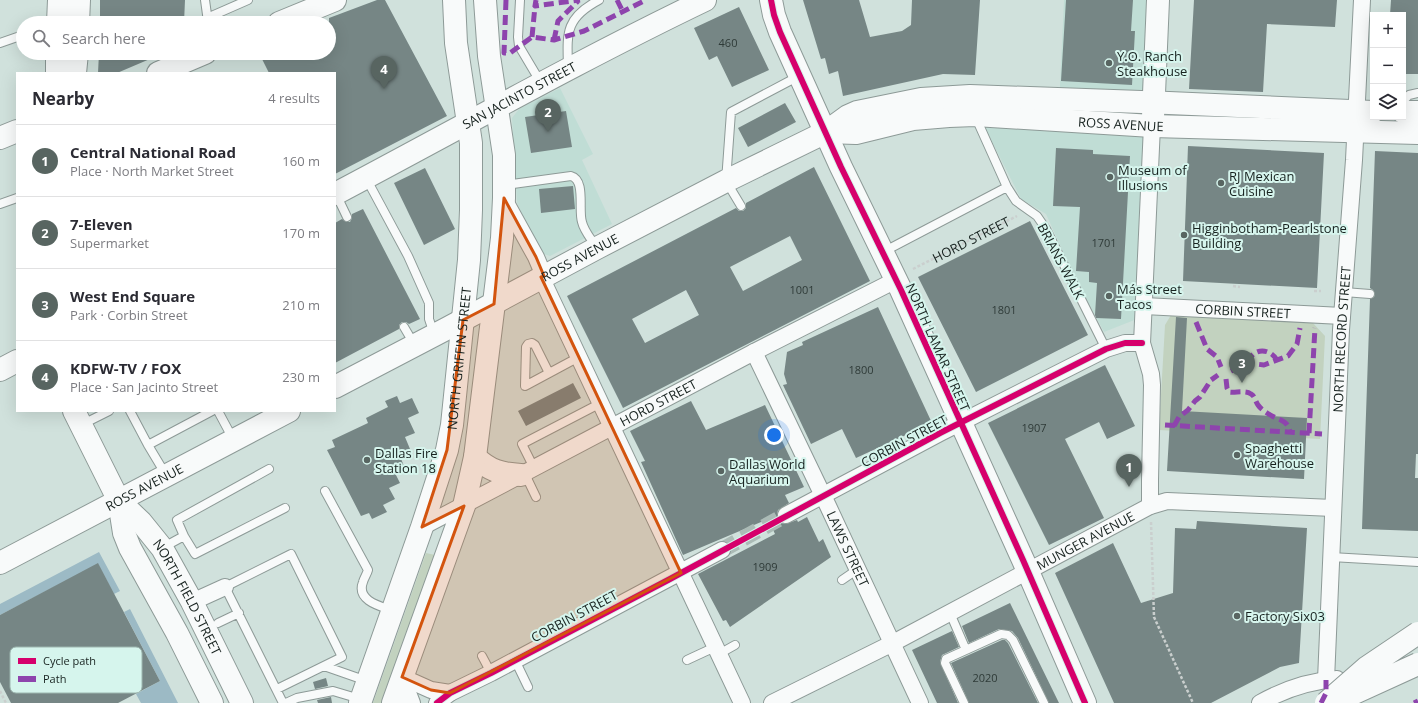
<!DOCTYPE html>
<html lang="en">
<head>
<meta charset="utf-8">
<style>
  body { margin:0; font-family:"Open Sans",sans-serif; background:#f7f7f7; color:#2b2b33 }
  .controls { position:absolute; right:12px; top:12px; display:grid; overflow:hidden; border-radius:0px; box-shadow:0 4px 16px #0002 }
  .controls button { width:36px; height:36px; display:grid; place-items:center; padding:0; border:0; border-bottom:1px solid #e1e1e2; background:#fff; color:#2b2b33; font:20px sans-serif }
  .you { position:absolute; left:774px; top:435px; width:14px; height:14px; margin:-10px; border:3px solid #fff; border-radius:50%; background:#1a73e8; box-shadow:0 0 0 6px #1a73e833 }
  .badge { display:grid; place-items:center; width:26px; height:26px; border-radius:50%; background:#586561; color:#fff; font-size:13px; font-weight:700 }
  .pin { position:absolute; translate:-50% -33px; filter:drop-shadow(0 1px 2px #0008) }
  .pin::after { content:''; position:absolute; top:21px; width:14px; height:12px; background:inherit; clip-path:polygon(0 0,100% 0,50% 100%) }
  .list { margin:0; padding:0; list-style:none }
  h2 { display:flex; justify-content:space-between; align-items:center; height:52px; margin:0; padding:0 16px; font-size:17px }
  h2 small { font-size:13px; font-weight:400; color:#7c7c81 }
  .list li { display:grid; grid-template-columns:26px 1fr auto; gap:12px; align-items:center; box-sizing:border-box; height:72px; padding:0 16px; border-top:1px solid #e1e1e2 }
  .list b { display:block; font-size:15px; white-space:nowrap }
  .list p { margin:0; font-size:13px; white-space:nowrap; color:#7c7c81 }
  .list em { font-size:13px; font-style:normal; color:#7c7c81 }
  .icon { flex:none; width:22px; height:22px; fill:none; stroke:currentColor; stroke-width:2; stroke-linecap:round; stroke-linejoin:round }
  .map { position:relative; flex:none; width:1418px; height:703px; overflow:hidden }
  .search { position:absolute; background:#fff; box-shadow:0 4px 16px #0002; left:16px; top:16px; width:320px; height:44px; display:flex; align-items:center; gap:10px; box-sizing:border-box; padding:0 14px; border-radius:22px; color:#7c7c81; font-size:15px }
  .panel { position:absolute; background:#fff; box-shadow:0 4px 16px #0002; left:16px; top:72px; width:320px; height:340px; border-radius:0px }
  .map>svg:first-child { display:block }
</style>
</head>
<body>
<div class="map">
<svg width="1418" height="703" viewBox="0 0 1418 703">
  <rect width="100%" height="100%" fill="#d0e1dc"/>
  <!-- built -->
  <path fill="#c0ddd5" d="M1064,0H1151L1137,319L1104,332L1073,274L1046,214L1021,199L982,122L1060,125V85Z
    M560,88L593,154L582,160L612,224L550,256L541,253L517,203L512,118L519,109Z"/>
  <!-- green -->
  <path fill="#c2d2bf" d="M1171,315L1312,322L1325,336L1320,439L1159,430L1165,325Z
    M426,553L435,555L383,703H373Z"/>
  <!-- water -->
  <path fill="#9cbac5" d="M99,552L120,591L114,594L98,564L0,615V604Z
    M130,609L178,703H141L136,694L160,681L124,612Z"/>
  <!-- building -->
  <path fill="#768685" fill-rule="evenodd" d="M100,0H185L184,23H100Z
    M377,0H385L447,116L335,174V73H269L259,53H329V18Z
    M803,0H859L870,37L902,31L911,25L912,0H980L975,75L943,74L843,96L838,71L829,74L825,58L821,59Z
    M1066,0H1133L1131,31H1135L1132,85L1061,81Z
    M1194,0H1337L1335,27L1267,24L1263,92L1189,89Z
    M1391,0H1418V74H1403V15H1390Z
    M739,7L769,70L732,87L717,56L709,60L694,28Z
    M99,53H164L117,73H98Z
    M785,103L796,122L748,147L738,128Z
    M566,111L572,147L531,153L525,117Z
    M1188,146L1324,153L1317,288L1183,281Z
    M1056,148L1093,150V154L1130,156L1121,319L1096,318L1095,315L1097,283L1089,282V272L1076,271L1080,207L1053,206Z
    M1375,151L1418,153V454H1416L1415,478H1418V531L1362,529L1370,299L1374,297L1375,294L1373,290L1370,288Z
    M814,167L870,281L623,408L567,296L736,208L739,211H743L746,208V203ZM790,236L802,260L743,291L730,267ZM686,290L699,315L645,343L632,319Z
    M425,168L455,229L424,245L394,183Z
    M573,186L575,209L541,213L539,189Z
    M363,209L420,319L409,324L406,322H402L399,325V329L335,363V223L342,219L346,222H350L352,218V214Z
    M1030,221L1088,335L976,392L918,277Z
    M878,307L932,423L856,458L842,429L811,444L783,385L787,384L784,374L787,352L803,345L802,342Z
    M1176,317L1187,318L1182,411L1307,418L1304,479L1167,471Z
    M1105,365L1135,426L1107,439L1099,422L1065,439L1104,518L1049,545L988,423Z
    M573,383L581,398L526,426L518,411Z
    M397,396L400,403L412,398L419,413L408,418L415,433L405,437L410,449L399,454L404,466L394,471L400,483L389,488L395,499L383,505L387,512L372,519L369,513L361,516L327,450L335,447L332,440L368,423L366,418L388,407L385,401Z
    M691,401L706,430L765,405L804,487L785,495L789,503L778,510L777,514V519L781,523L786,524L797,520L798,522L807,517L819,542L823,539L831,557L730,627L726,620L723,621L698,574L775,534L768,519L683,555L641,462L645,461L630,431Z
    M1197,521L1307,528L1299,663L1280,667L1211,703H1114L1055,573L1113,543L1141,603L1173,593L1175,528L1196,529Z
    M98,563L160,681L118,703H11L0,682V615Z
    M1010,603L1059,703H1049L1018,638L1012,631L999,629L969,643L962,626Z
    M952,631L959,647L942,655L940,662L958,703H937L912,650Z
    M1002,640H1005L1008,643L1038,703H969L951,663Z
    M326,678L328,686L315,689L313,682Z
    M331,697L332,703H318L317,700Z"/>
  <g fill="none" stroke-linecap="round" stroke-linejoin="round">
    <!-- street-tunnel -->
    <path stroke="#abbbb6" stroke-width="16" stroke-dasharray="16 8" stroke-linecap="butt" d="M722,550L786,515"/>
    <!-- lane casing -->
    <g stroke="#8d9a97" stroke-width="10">
      <path id="lane" d="M205,0L208,22
        M520,0L518,37L519,46L541,83
        M207,18L248,0
        M0,43L23,35
        M568,67C567,33 565,18 599,0
        M1403,101L1409,95L1418,93
        M976,118L1007,187L1016,201L1037,216L1046,229L1106,349
        M366,178L408,256L429,303V319L434,334
        M505,185L571,176C586,180 578,210 582,222C584,231 592,240 596,247
        M336,194L347,217
        M0,204L17,198
        M741,206L726,181L731,112L799,76
        M883,252L1007,187
        M1344,292L1370,294
        M404,327L414,344
        M549,373L535,345L532,343L528,344L526,347L525,386L579,357
        M130,411L148,445L166,475
        M218,411L233,439
        M81,425L109,411
        M148,445L212,411
        M534,468L522,444L601,403
        M525,474L536,497
        M325,491L368,570C367,574 364,578 363,582C356,600 379,606 391,610
        M184,536L177,520L269,469
        M162,548L184,536L195,554L285,508
        M1331,557L1418,562
        M842,580L858,569
        M950,613L966,650
        M218,623L239,613
        M719,654L735,645
        M482,656L491,673
        M515,660L528,687
        M687,660L715,647
        M324,666L367,681
        M277,689L342,657L291,554L225,587L283,703
        M286,703L297,698L333,691L360,699
        M964,703L945,663L946,659L1001,634L1008,635L1013,640L1044,703"/>
    </g>
    <!-- street casing -->
    <g stroke="#8d9a97" stroke-width="18">
      <g id="street">
        <path d="M504,199L536,257L544,276"/>
        <path d="M541,277L742,703"/>
        <path id="s2" d="M1144,306L1342,316"/>
        <path id="s3" d="M754,352L828,506L920,703"/>
        <path d="M1150,506V480L1152,385L1151,374L1142,343L1152,126"/>
        <path d="M786,515L940,433L1106,349L1125,343H1142"/>
        <path id="s4" d="M422,527L754,352L896,280"/>
        <path d="M192,602L225,587"/>
        <path d="M402,677L431,690L450,693"/>
        <path d="M402,677L412,703"/>
        <path id="s5" d="M1326,680L1341,330L1354,160L1362,0"/>
        <path d="M437,703L450,693L491,673L722,550"/>
        <path id="s6" d="M772,703L893,643L1150,506L1167,501L1333,508"/>
        <path d="M1260,703C1285,689 1308,681 1337,679"/>
      </g>
    </g>
    <!-- secondary casing -->
    <g stroke="#8d9a97" stroke-width="24">
      <g id="secondary">
        <path d="M771,0L774,15L780,32L841,167L901,290L1023,560L1085,703"/>
        <path d="M58,23L59,0"/>
        <path d="M78,23L79,0"/>
        <path d="M279,23L335,0"/>
        <path d="M57,73V53"/>
        <path d="M75,73L77,53"/>
        <path d="M158,73L205,53"/>
        <path d="M1403,112H1418"/>
        <path d="M1153,117L1158,0"/>
        <path id="s7" d="M826,132L856,133L913,119L949,116L975,115L1152,126L1418,133"/>
        <path d="M0,138L17,131"/>
        <path id="s8" d="M335,194C458,129 580,60 705,0"/>
        <path d="M0,370L17,361"/>
        <path id="s9" d="M335,387L446,329L597,248L726,181L826,132L848,116L857,112L921,99L970,96L1169,103L1373,112"/>
        <path d="M74,411L119,501L124,533L130,548L177,633L212,703"/>
        <path d="M475,457C490,471 501,474 521,475"/>
        <path id="s10" d="M119,501L141,522L162,548L192,602L242,703"/>
        <path id="s11" d="M0,563L289,411"/>
        <path id="s12" d="M360,703L422,527L447,450L452,425L469,260L471,210V143L456,43L454,0"/>
        <path d="M393,703L464,506L475,457L502,238L504,198V155L489,56L485,0"/>
      </g>
    </g>
    <!-- path -->
    <g stroke="#cacfce" stroke-width="2.5" stroke-dasharray="3 2" stroke-linecap="butt">
      <path id="s1" d="M913,269L1017,216"/>
      <path d="M1233,286L1240,287"/>
      <path d="M1314,291H1321"/>
      <path d="M1151,522L1154,617L1193,703"/>
      <path d="M0,691L6,703"/>
    </g>
    <!-- lane -->
    <use href="#lane" stroke="#f8fafa" stroke-width="8"/>
    <!-- street -->
    <use href="#street" stroke="#f8fafa" stroke-width="16"/>
    <!-- secondary -->
    <use href="#secondary" stroke="#f8fafa" stroke-width="22"/>
    <!-- highway-bridge casing -->
    <g stroke="#8d9a97" stroke-width="24" stroke-linecap="butt">
      <path id="highway-bridge" d="M1339,700L1418,664
        M1326,703L1366,668L1418,633"/>
    </g>
    <!-- highway-bridge -->
    <use href="#highway-bridge" stroke="#f8fafa" stroke-width="22"/>
    <!-- quiet -->
    <path stroke="#8e44ad" stroke-width="5" stroke-dasharray="10 5" stroke-linecap="butt" d="M506,0L504,53H510L532,37L554,40L584,31L646,0
      M536,0L535,6L580,0
      M617,0L623,12
      M532,37L535,6
      M554,40L558,21L578,1
      M1196,322L1207,349L1217,357L1221,367
      M1248,363C1252,348 1269,347 1277,360
      M1231,371L1248,363L1264,365L1288,356L1297,344L1300,328
      M1226,379L1227,388L1229,392C1236,393 1245,390 1251,394C1255,396 1255,401 1258,405C1260,408 1264,411 1267,413C1277,420 1288,419 1290,432
      M1165,425L1322,434
      M1174,426L1179,417L1188,410L1195,401L1200,397L1211,380L1218,375
      M1309,433L1315,328
      M1321,703L1326,693V680
      M1414,703L1418,701"/>
    <!-- cycleway casing -->
    <g stroke="#d6f5ed" stroke-width="8">
      <path id="cycleway" d="M771,0L774,15L780,32L841,167L901,290L1023,560L1085,703
        M437,703L450,693L491,673L670,579L940,433L1106,349L1125,343H1142"/>
    </g>
    <!-- cycleway -->
    <use href="#cycleway" stroke="#d6006c" stroke-width="6"/>
  </g>
  <!-- marked area -->
  <path fill="#d3540e" fill-opacity="0.2" stroke="#d3540e" stroke-width="3" stroke-linejoin="round" d="M504,198L536,257L544,276L541,277L681,573L450,693L431,690L402,677L464,506L422,527L447,450L463,320L494,304Z"/>
  <!-- markers -->
  <g fill="#586561" stroke="#d6f5ed" stroke-width="1.5">
    <circle cx="1109" cy="63" r="4"/>
    <circle cx="1110" cy="177" r="4"/>
    <circle cx="1221" cy="183" r="4"/>
    <circle cx="1184" cy="235" r="4"/>
    <circle cx="1109" cy="296" r="4"/>
    <circle cx="1237" cy="455" r="4"/>
    <circle cx="367" cy="460" r="4"/>
    <circle cx="721" cy="471" r="4"/>
    <circle cx="1237" cy="616" r="4"/>
  </g>
  <g text-anchor="middle" dominant-baseline="central" stroke-width="4" stroke-linejoin="round" paint-order="stroke">
    <!-- number labels -->
    <g font-size="11" fill="#2f3b38">
      <text x="728" y="42">460</text>
      <text x="1104" y="242">1701</text>
      <text x="802" y="289">1001</text>
      <text x="1004" y="309">1801</text>
      <text x="861" y="369">1800</text>
      <text x="1034" y="427">1907</text>
      <text x="765" y="566">1909</text>
      <text x="985" y="677">2020</text>
    </g>
    <!-- poi labels -->
    <g font-size="13" fill="#17221f" stroke="#d6f5ed" text-anchor="start">
      <text x="1117" y="56">Y.O. Ranch<tspan x="1117" dy="15">Steakhouse</tspan></text>
      <text x="1118" y="170">Museum of<tspan x="1118" dy="15">Illusions</tspan></text>
      <text x="1229" y="176">RJ Mexican<tspan x="1229" dy="15">Cuisine</tspan></text>
      <text x="1192" y="228">Higginbotham-Pearlstone<tspan x="1192" dy="15">Building</tspan></text>
      <text x="1117" y="289">Más Street<tspan x="1117" dy="15">Tacos</tspan></text>
      <text x="1245" y="448">Spaghetti<tspan x="1245" dy="15">Warehouse</tspan></text>
      <text x="375" y="453">Dallas Fire<tspan x="375" dy="15">Station 18</tspan></text>
      <text x="729" y="464">Dallas World<tspan x="729" dy="15">Aquarium</tspan></text>
      <text x="1245" y="616">Factory Six03</text>
    </g>
    <!-- street labels -->
    <g font-size="13" fill="#17221f" stroke="#d6f5ed">
      <text stroke="none"><textPath href="#s8" startOffset="209">SAN JACINTO STREET</textPath></text>
      <text stroke="none"><textPath href="#s7" startOffset="297">ROSS AVENUE</textPath></text>
      <text stroke="none"><textPath href="#s1" startOffset="65">HORD STREET</textPath></text>
      <text stroke="none"><textPath href="#s9" startOffset="277">ROSS AVENUE</textPath></text>
      <text transform="translate(1061 261) rotate(62)">BRIANS WALK</text>
      <text stroke="none"><textPath href="#s2" startOffset="99">CORBIN STREET</textPath></text>
      <text stroke="none"><textPath href="#s5" startOffset="341">NORTH RECORD STREET</textPath></text>
      <text transform="translate(938 347) rotate(66)">NORTH LAMAR STREET</text>
      <text stroke="none"><textPath href="#s12" startOffset="360">NORTH GRIFFIN STREET</textPath></text>
      <text stroke="none"><textPath href="#s4" startOffset="267">HORD STREET</textPath></text>
      <text transform="translate(904 441) rotate(-28)">CORBIN STREET</text>
      <text stroke="none"><textPath href="#s11" startOffset="163">ROSS AVENUE</textPath></text>
      <text stroke="none"><textPath href="#s6" startOffset="353">MUNGER AVENUE</textPath></text>
      <text stroke="none"><textPath href="#s3" startOffset="218">LAWS STREET</textPath></text>
      <text stroke="none"><textPath href="#s10" startOffset="119">NORTH FIELD STREET</textPath></text>
      <text transform="translate(574 616) rotate(-28)">CORBIN STREET</text>
    </g>
  </g>
  <!-- legend -->
  <rect x="10" y="647" width="132" height="46" rx="6" fill="#d6f5ed" stroke="#9db6af" stroke-width="1"/>
  <rect x="18" y="658" width="18" height="6" fill="#d6006c"/>
  <rect x="18" y="676" width="18" height="6" fill="#8e44ad"/>
  <g font-size="11" fill="#17221f">
    <text x="43" y="665">Cycle path</text>
    <text x="43" y="683">Path</text>
  </g>
</svg>
<div class="controls">
<button>+</button>
<button>−</button>
<button><svg class="icon" aria-label="layers" viewBox="0 0 24 24"><path d="M12 4l9 5-9 5-9-5zM3 14l9 5 9-5"/></svg></button>
</div>
<div class="you"></div>
<div class="pin badge" style="left:1129px;top:487px">1</div>
<div class="pin badge" style="left:548px;top:132px">2</div>
<div class="pin badge" style="left:1242px;top:383px">3</div>
<div class="pin badge" style="left:384px;top:89px">4</div>
<div class="search"><svg class="icon" aria-label="search" viewBox="0 0 24 24"><circle cx="10" cy="10" r="6"/><path d="M15 15l6 6"/></svg>Search here</div>
<section class="panel">
<h2>Nearby<small>4 results</small></h2>
<ul class="list">
<li><span class="badge">1</span><div><b>Central National Road</b><p>Place · North Market Street</p></div><em>160 m</em></li>
<li><span class="badge">2</span><div><b>7-Eleven</b><p>Supermarket</p></div><em>170 m</em></li>
<li><span class="badge">3</span><div><b>West End Square</b><p>Park · Corbin Street</p></div><em>210 m</em></li>
<li><span class="badge">4</span><div><b>KDFW-TV / FOX</b><p>Place · San Jacinto Street</p></div><em>230 m</em></li>
</ul>
</section>
</div>
</body>
</html>
